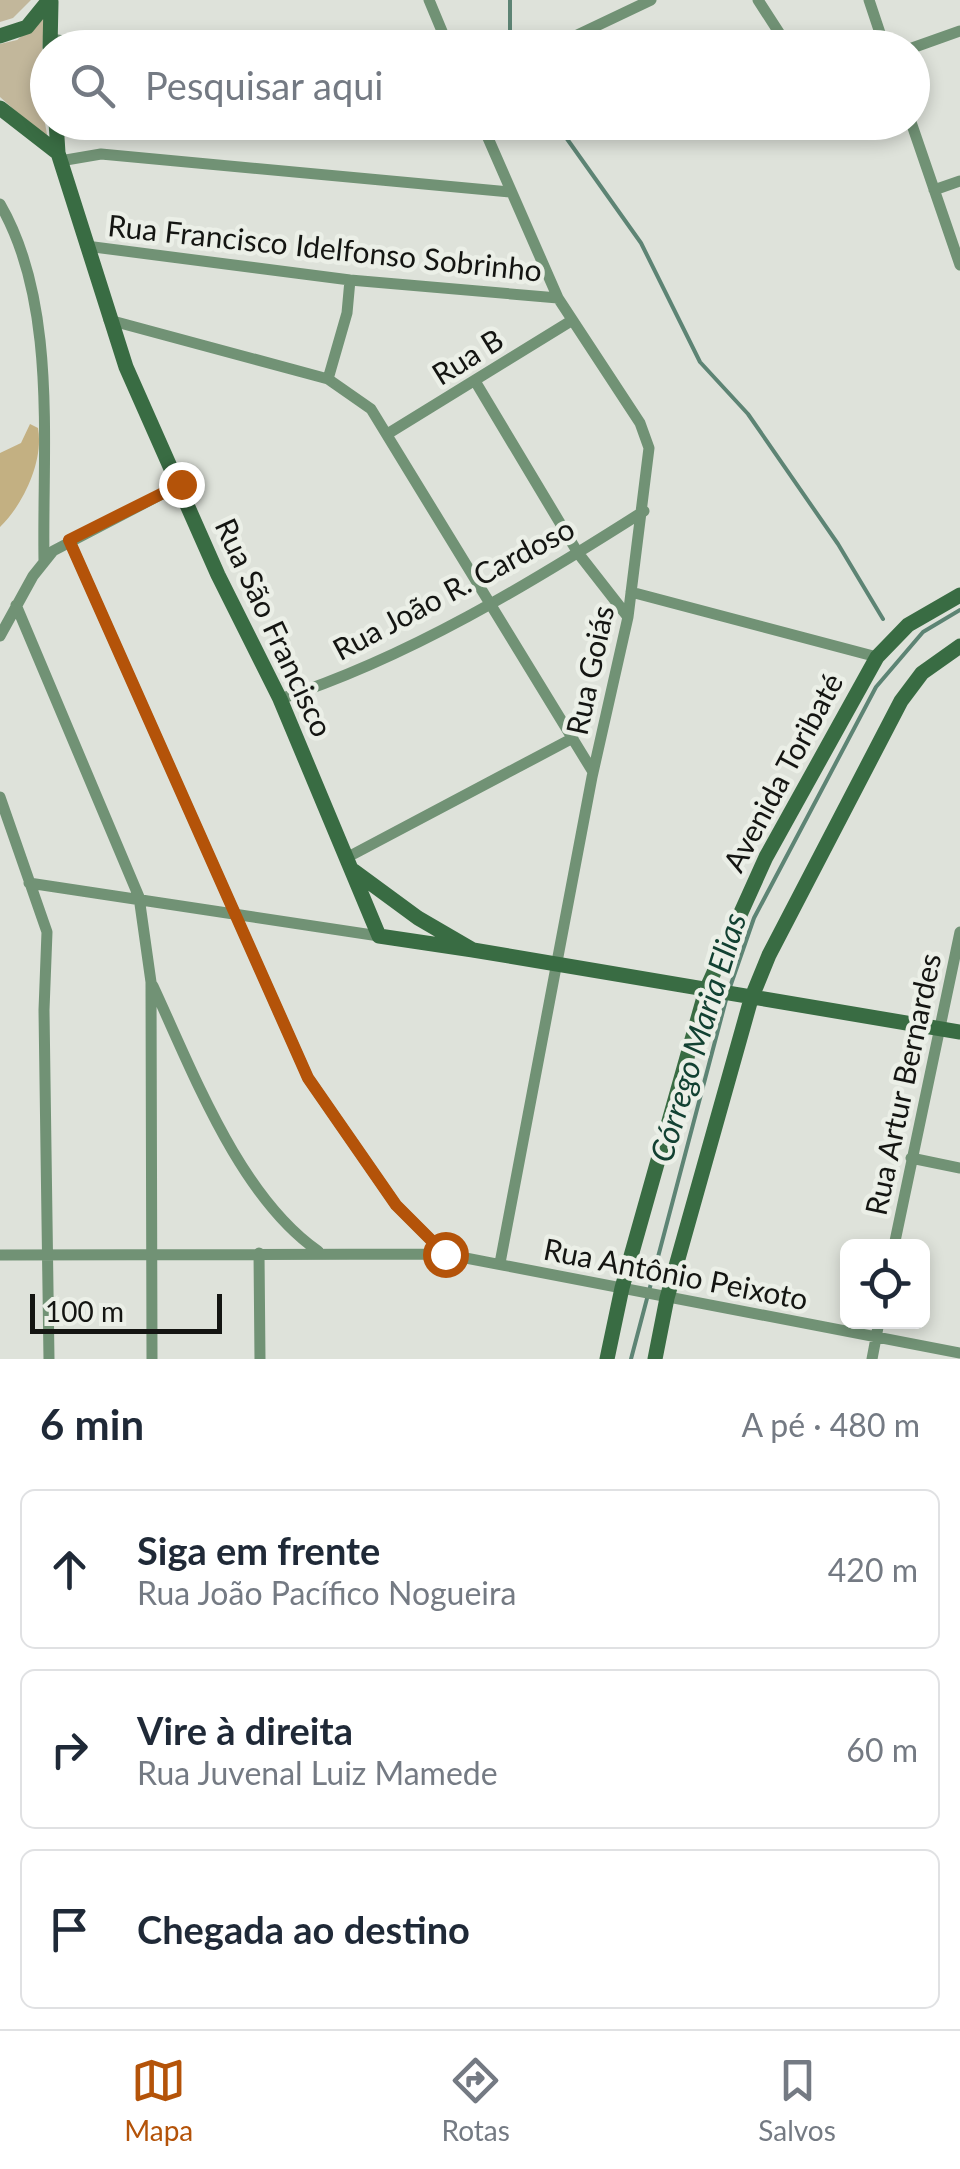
<!DOCTYPE html>
<html lang="pt">
<head>
<meta charset="utf-8">
<style>
  body { margin:0; font-family:Lato,sans-serif; background:#f2f2f3; color:#1f2937 }
  .controls { position:absolute; right:30px; bottom:30px; display:grid; overflow:hidden; border-radius:15px; box-shadow:0 5px 15px #0003 }
  .controls button { width:90px; height:90px; display:grid; place-items:center; padding:0; border:0; border-bottom:2px solid #e0e1e3; background:#fff; color:#1f2937; font:50px sans-serif }
  .scale { position:absolute; left:30px; bottom:25px; width:192px; box-sizing:border-box; padding-left:10px; border:5px solid #141512; border-top:0; font-size:28px; line-height:35px; white-space:nowrap; color:#141512; -webkit-text-stroke:8px #ebefe7; paint-order:stroke }
  .stop { position:absolute; width:30px; height:30px; margin:-22px; border:8px solid #b45309; border-radius:50%; background:#fff }
  .stop.end { background:#b45309; border-color:#fff; box-shadow:0 2px 10px #0008 }
  .list { margin:0; padding:0; list-style:none }
  h2 { display:flex; justify-content:space-between; align-items:center; height:130px; margin:0; padding:0 40px; font-size:42px }
  h2 small { font-size:32px; font-weight:400; color:#747a83 }
  .list li { display:grid; grid-template-columns:65px 1fr auto; gap:30px; align-items:center; box-sizing:border-box; height:160px; margin:0 20px 20px; padding:0 20px; border:2px solid #e0e1e3; border-radius:15px }
  .list b { display:block; font-size:38px; white-space:nowrap }
  .list p { margin:0; font-size:32px; white-space:nowrap; color:#747a83 }
  .list em { font-size:32px; font-style:normal; color:#747a83 }
  .icon { flex:none; width:55px; height:55px; fill:none; stroke:currentColor; stroke-width:2; stroke-linecap:round; stroke-linejoin:round }
  .map { position:relative; flex:none; width:960px; height:1359px; overflow:hidden }
  .search { position:absolute; background:#fff; box-shadow:0 5px 15px #0003; left:30px; right:30px; top:30px; height:110px; display:flex; align-items:center; gap:25px; box-sizing:border-box; padding:0 35px; border-radius:55px; color:#747a83; font-size:38px }
  .sheet { height:670px; background:#fff }
  nav { display:flex; justify-content:space-around; align-items:center; box-sizing:border-box; height:140px; border-top:2px solid #e0e1e3; background:#fff; font-size:28px; color:#747a83 }
  nav a { display:grid; justify-items:center; gap:5px }
  nav .on { color:#b45309 }
  .map>svg:first-child { display:block }
</style>
</head>
<body>
<div class="map">
<svg width="960" height="1359" viewBox="0 0 960 1359">
  <rect width="100%" height="100%" fill="#dee2da"/>
  <!-- green -->
  <path fill="#c2b79b" d="M0,0H31L13,18L0,22Z
    M44,17L40,95L48,140L0,97V44L17,40Z"/>
  <!-- forest -->
  <path fill="#c3b082" d="M30,424L38,428C44,461 23,505 0,527V453L21,443Z"/>
  <g fill="none" stroke-linecap="round" stroke-linejoin="round">
    <!-- stream -->
    <path stroke="#5d8474" stroke-width="4" d="M510,0V48
      M555,122L641,243L700,362L748,414L838,544L883,619
      M730,987L754,918L876,687L923,632L960,610
      M631,1359L727,996"/>
    <!-- street -->
    <path stroke="#719275" stroke-width="11" d="M429,0L449,48
      M758,0L789,48
      M869,0L885,48
      M51,39L109,48
      M550,48L651,0
      M912,48L960,31
      M481,122L558,298L640,423L649,448L628,617L592,777L500,1263
      M911,122L960,265
      M60,161L101,154L510,192
      M934,190L960,181
      M0,204C58,304 42,447 44,560
      M86,246L350,280L558,298
      M109,320L328,379L371,409L593,772
      M328,379L347,313L350,280
      M475,381L578,553L628,617
      M389,433L571,321
      M69,540L308,1078L396,1205L445,1254L960,1353
      M631,592L877,657
      M16,605L139,897L151,982L152,1359
      M0,636L33,576L53,551L181,484
      M280,699C408,658 531,583 644,511
      M0,797L47,932L44,1010L49,1359
      M348,857L573,738
      M29,883L379,936
      M153,986C193,1072 239,1196 318,1251
      M911,1158L960,1168
      M894,1246L960,932
      M259,1253L260,1359
      M0,1255L445,1254
      M872,1359L879,1322"/>
    <!-- secondary -->
    <path stroke="#396c43" stroke-width="15" d="M0,36L27,27L49,0
      M50,48L51,2
      M0,108L58,153
      M56,122L58,153L126,367L218,575L280,699L379,936L473,950
      M354,871L418,918L473,950L960,1032
      M607,1359L622,1288L706,990L766,857L877,657L908,625L960,595
      M655,1359L667,1298L751,999L769,955L901,701L922,673L960,646"/>
  </g>
  <g fill="none" stroke-linecap="round" stroke-linejoin="round">
    <!-- route -->
    <path stroke="#b45309" stroke-width="12" d="M181,484L69,540L308,1078L396,1205L445,1254"/>
  </g>
  <g text-anchor="middle" dominant-baseline="central" stroke-width="9" stroke-linejoin="round" paint-order="stroke">
    <!-- street labels -->
    <g font-size="30" fill="#141512" stroke="#ebefe7">
      <text transform="translate(325 247) rotate(6)">Rua Francisco Idelfonso Sobrinho</text>
      <text transform="translate(467 356) rotate(-32)">Rua B</text>
      <text transform="translate(453 588) rotate(-28)">Rua João R. Cardoso</text>
      <text transform="translate(275 627) rotate(65)">Rua São Francisco</text>
      <text transform="translate(589 670) rotate(-78)">Rua Goiás</text>
      <text transform="translate(782 772) rotate(-62)">Avenida Toribaté</text>
      <text transform="translate(902 1084) rotate(-78)">Rua Artur Bernardes</text>
      <text transform="translate(676 1273) rotate(11)">Rua Antônio Peixoto</text>
    </g>
    <!-- water labels -->
    <g font-size="32" font-style="italic" fill="#124132" stroke="#ebefe7">
      <text transform="translate(697 1037) rotate(-73)">Córrego Maria Elias</text>
    </g>
  </g>
</svg>
<div class="controls">
<button><svg class="icon" aria-label="locate" viewBox="0 0 24 24"><circle cx="12" cy="12" r="6"/><path d="M12 2v4M12 18v4M2 12h4M18 12h4"/></svg></button>
</div>
<div class="scale">100 m</div>
<div class="stop" style="left:445px;top:1254px"></div>
<div class="stop end" style="left:181px;top:484px"></div>
<div class="search"><svg class="icon" aria-label="search" viewBox="0 0 24 24"><circle cx="10" cy="10" r="6"/><path d="M15 15l6 6"/></svg>Pesquisar aqui</div>
</div>
<section class="sheet">
<h2>6 min<small>A pé · 480 m</small></h2>
<ul class="list">
<li><svg class="icon" aria-label="ahead" viewBox="0 0 24 24"><path d="M12 20V5M6 11l6-6 6 6"/></svg><div><b>Siga em frente</b><p>Rua João Pacífico Nogueira</p></div><em>420 m</em></li>
<li><svg class="icon" aria-label="right" viewBox="0 0 24 24"><path d="M7 20v-9h11M14 6l5 5-5 5"/></svg><div><b>Vire à direita</b><p>Rua Juvenal Luiz Mamede</p></div><em>60 m</em></li>
<li><svg class="icon" aria-label="arrive" viewBox="0 0 24 24"><path d="M6 21V4h12l-3 4 3 4H6"/></svg><div><b>Chegada ao destino</b></div></li>
</ul>
</section>
<nav>
<a class="on"><svg class="icon" aria-label="map" viewBox="0 0 24 24"><path d="M3 6l6-2 6 2 6-2v14l-6 2-6-2-6 2zM9 4v14M15 6v14"/></svg>Mapa</a>
<a><svg class="icon" aria-label="directions" viewBox="0 0 24 24"><path d="M12 3l9 9-9 9-9-9zM9 14v-3h6M13 9l2 2-2 2"/></svg>Rotas</a>
<a><svg class="icon" aria-label="saved" viewBox="0 0 24 24"><path d="M7 4h10v16l-5-4-5 4z"/></svg>Salvos</a>
</nav>
</body>
</html>
